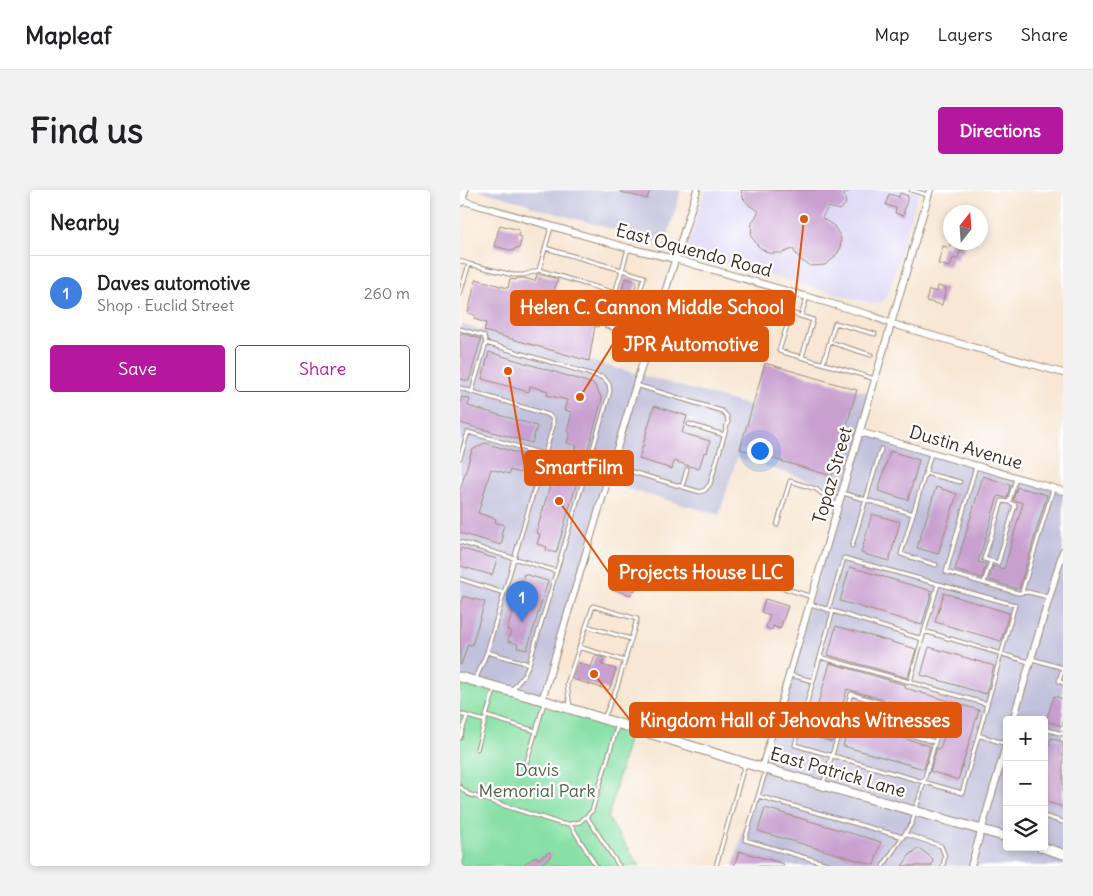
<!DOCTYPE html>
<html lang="en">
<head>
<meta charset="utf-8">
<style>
  body { margin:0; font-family:Delius,sans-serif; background:#f2f2f2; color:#202124 }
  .controls { position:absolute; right:15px; bottom:15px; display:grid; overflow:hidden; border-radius:5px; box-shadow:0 2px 8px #0003 }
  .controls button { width:45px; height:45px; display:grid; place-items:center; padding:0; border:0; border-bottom:1px solid #e0e0e0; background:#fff; color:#202124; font:25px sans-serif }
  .compass { position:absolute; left:483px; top:15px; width:45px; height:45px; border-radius:50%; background:#fff; box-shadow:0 2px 8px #0003; rotate:17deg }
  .you { position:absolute; left:299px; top:260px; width:18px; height:18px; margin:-12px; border:4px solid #fff; border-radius:50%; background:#1a73e8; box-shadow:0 0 0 8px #1a73e833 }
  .badge { display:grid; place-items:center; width:32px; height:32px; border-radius:50%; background:#b5179e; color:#fff; font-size:16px; font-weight:700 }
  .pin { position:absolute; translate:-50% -41px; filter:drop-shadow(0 1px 2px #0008) }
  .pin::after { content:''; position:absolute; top:26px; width:18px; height:15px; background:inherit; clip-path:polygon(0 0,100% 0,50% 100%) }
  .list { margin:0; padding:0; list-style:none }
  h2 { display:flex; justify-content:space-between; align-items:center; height:65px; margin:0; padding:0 20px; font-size:21px }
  h2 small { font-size:16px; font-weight:400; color:#757577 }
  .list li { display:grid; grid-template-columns:32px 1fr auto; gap:15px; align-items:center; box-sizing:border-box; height:75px; padding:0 20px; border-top:1px solid #e0e0e0 }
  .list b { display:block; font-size:19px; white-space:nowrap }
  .list p { margin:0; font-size:16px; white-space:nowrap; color:#757577 }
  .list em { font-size:16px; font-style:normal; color:#757577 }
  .actions { display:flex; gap:10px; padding:15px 20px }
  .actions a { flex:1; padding:11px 0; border:1px solid #b5179e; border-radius:5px; text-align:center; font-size:18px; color:#b5179e }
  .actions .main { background:#b5179e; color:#fff }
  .icon { flex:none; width:28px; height:28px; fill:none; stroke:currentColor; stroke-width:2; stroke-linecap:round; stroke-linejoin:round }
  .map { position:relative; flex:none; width:603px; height:676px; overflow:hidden; border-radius:5px }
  header { display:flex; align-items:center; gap:30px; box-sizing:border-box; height:70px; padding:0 25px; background:#fff; border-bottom:1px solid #e0e0e0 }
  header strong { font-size:24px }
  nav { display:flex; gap:28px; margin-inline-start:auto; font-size:18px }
  .intro { display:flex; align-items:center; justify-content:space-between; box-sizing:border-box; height:120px; padding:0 30px }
  h1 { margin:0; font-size:35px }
  .button { padding:12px 22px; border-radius:5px; background:#b5179e; color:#fff; font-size:18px; font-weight:700 }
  main { display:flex; gap:30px; padding:0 30px }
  aside { flex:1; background:#fff; border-radius:5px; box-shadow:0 2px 8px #0003 }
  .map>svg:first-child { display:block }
</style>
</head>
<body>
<header>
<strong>Mapleaf</strong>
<nav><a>Map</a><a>Layers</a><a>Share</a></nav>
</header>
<div class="intro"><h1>Find us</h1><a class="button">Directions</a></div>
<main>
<aside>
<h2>Nearby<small></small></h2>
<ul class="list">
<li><span class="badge" style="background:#3f7fe0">1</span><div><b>Daves automotive</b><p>Shop · Euclid Street</p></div><em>260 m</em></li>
</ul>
<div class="actions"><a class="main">Save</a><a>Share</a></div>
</aside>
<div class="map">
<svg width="603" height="676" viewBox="0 0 603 676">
  <rect width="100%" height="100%" fill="#fff"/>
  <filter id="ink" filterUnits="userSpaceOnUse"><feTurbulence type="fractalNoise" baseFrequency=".02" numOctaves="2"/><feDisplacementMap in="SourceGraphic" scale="10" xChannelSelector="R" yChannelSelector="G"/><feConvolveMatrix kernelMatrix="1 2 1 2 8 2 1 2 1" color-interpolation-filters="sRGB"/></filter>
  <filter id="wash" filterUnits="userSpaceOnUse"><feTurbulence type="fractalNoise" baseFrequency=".0096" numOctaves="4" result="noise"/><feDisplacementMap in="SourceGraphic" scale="20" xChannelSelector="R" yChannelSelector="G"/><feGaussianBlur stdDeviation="1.12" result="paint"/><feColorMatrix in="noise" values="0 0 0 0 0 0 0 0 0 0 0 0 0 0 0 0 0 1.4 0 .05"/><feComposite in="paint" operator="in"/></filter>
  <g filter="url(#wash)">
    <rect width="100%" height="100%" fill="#f7e7d4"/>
    <!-- built -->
    <path fill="#dcd5f6" d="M245,0H459L428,106L422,112L414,114L232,64L228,57Z"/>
    <!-- industrial -->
    <path fill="#c2c1dc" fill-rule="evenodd" d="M17,0H221L207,48L199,52L69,16V14Z
      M0,134L291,216L305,173L397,200L411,203L400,242L603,301V676H273L383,300L277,268L259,325L147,293L82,510L0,487ZM547,530H584V657H547Z"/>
    <!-- green -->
    <path fill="#87e0a6" stroke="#618562" d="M0,487L171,538L148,628L179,676H0Z"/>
    <g id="blocks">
      <!-- building -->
      <path fill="#c89fcf" d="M161,0H190L187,9L161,2Z
        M281,0H392L384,4L386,14L379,20L368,17L362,28L374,36L381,48L380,59L374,68L365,75L351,76L342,71L336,64L333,59L322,63H308L298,56L291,46L292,33L299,21L290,16L283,8Z
        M440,3L448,6L443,26L435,23L436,18L426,15L429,4L439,7Z
        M40,35L59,40L58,46L62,47L59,59L55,58L53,61L34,56Z
        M491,52H497L505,55L503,62L500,61L497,70L493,68L490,77L478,74L483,56L489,58Z
        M77,84H79L98,89L94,101L141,114L138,126L141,127L138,137L135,136L129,171L24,141L26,133L14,129L15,125L8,123L16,89L48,98L50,89L56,90L57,88H64L75,91Z
        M165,88L177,91L167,124L161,122L162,116L157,115Z
        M478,96L486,98L482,115L466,111L469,100L477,102Z
        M281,121L303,128L298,146L275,140Z
        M0,143L21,149L9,191L0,189Z
        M29,162L134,194L142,209L127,263L115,260L117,256L107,253L110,242L107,241L112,222L104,220L107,210L87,205L88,201L70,196L69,202L22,189Z
        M305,173L397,200L372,286L280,259Z
        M2,207L10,209L8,216L77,236L72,253L0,233V212Z
        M194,216L227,226L222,243L250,251L247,263L244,262L239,279L214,271L212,279L179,269Z
        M25,253L68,266L66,274L63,273L60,283L50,280L49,284L31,279L18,323L36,329L35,332L44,335L41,345L43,346L41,355L0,343V300L12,260Z
        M430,261L459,270L448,310L418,301Z
        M94,282L118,289L96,363L86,360L87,357L77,354L80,344L76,343Z
        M523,286L550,295L547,308L538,306L518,372L526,374L522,388L495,380Z
        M476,297L497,304L478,364L457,358Z
        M557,297L587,305L559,399L529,390L533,376L544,379L563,313L553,310Z
        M412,324L440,332L429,371L401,363Z
        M0,358L37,369L32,385L0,376Z
        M390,377L472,401L462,435L380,411Z
        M157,379L179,385L175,401L173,400L171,405L151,399Z
        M64,384L88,391L67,460L57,458L58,454L48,451L51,441L47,440Z
        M484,403L549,423L541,451L475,432Z
        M3,406L25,412L12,455L8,454L1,475H0V414Z
        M305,409L328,416L320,439L313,436L312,440L306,438L310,425L301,422Z
        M376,436L456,459L448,488L368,465Z
        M469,457L534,476L526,504L461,485Z
        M135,466L144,468L142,475L156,479L149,500L112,489L118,473L131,477Z
        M370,473L446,495L445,498L519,520L498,590L470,581L477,558L480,559L489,529L387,499L372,552L349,545Z
        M594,506L603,509V536L586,531Z
        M390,532L470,556L464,579L383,556Z
        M591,548L603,552L602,556L603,557V617L584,611V570Z
        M305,618L421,652L414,675L298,641Z
        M456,659H460L472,668L473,672L471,676H442L452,662L453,663Z
        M279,661L324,674V676H274Z
        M89,662L92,666L78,676H61L76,666L78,669Z"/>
    </g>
  </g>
  <g filter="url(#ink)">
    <use href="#blocks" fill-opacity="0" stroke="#998879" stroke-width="1"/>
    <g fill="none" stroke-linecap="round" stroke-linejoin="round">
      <!-- lane casing -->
      <g stroke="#998879" stroke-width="5">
        <path id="lane" d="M451,0L468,5
          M0,71L9,74L0,104
          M9,74L53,85H64L79,80L91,37
          M79,80L155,103L162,80L85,58
          M155,103L146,136L168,142L184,87L162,80L168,59
          M341,126L347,107
          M0,139L24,146L26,153L144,188L149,194L150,201L69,474
          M370,152L411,165
          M342,167L353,130L331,123L319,161C351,170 383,179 415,189
          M363,174L375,133L415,144
          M0,198L89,225L93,229V236L44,403
          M12,201L26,153
          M229,234L264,245
          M0,268L8,242L127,277
          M152,276L240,302L245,300L250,294L268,232L267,226L262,221L176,195
          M516,276L486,382L558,403L568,402L588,407
          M465,283L500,292
          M222,297L227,279
          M383,303L453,324L441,364L476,375
          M453,324L471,264
          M317,335L330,291L356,299L378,316
          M0,352L96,381
          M392,356L421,259
          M531,371L538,373L555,315L549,312
          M0,389L44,403L27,462L15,491
          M305,392L352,407
          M524,393L531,371L524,369L542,311L549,312L556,288
          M562,402L593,299
          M350,414L373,421
          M368,420L384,368L555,415L502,603L335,555L373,421L462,449L478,394
          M126,436L171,449
          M464,441L569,472
          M462,449L450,492L527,514
          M119,457L165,471
          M27,462L69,474L64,485L52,500
          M360,467L450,492
          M572,469L603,478
          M603,478L599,491L603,493
          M330,485L353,491
          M110,517L107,494L133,416L177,429L157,497L144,528
          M0,524L25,531L26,526L76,541L67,571
          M26,526L35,498
          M384,526L475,552
          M584,539L603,544
          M76,541L84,513
          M518,545L546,554
          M0,548L7,526
          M17,559L25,531
          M363,594L391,504L481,531L452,633L423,676
          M0,597L8,604L102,634H110L120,632L132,621L158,534
          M298,606L306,580
          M584,626L603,632
          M127,627L159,676
          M110,634L136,676
          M445,644L481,656L485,666L483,676
          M256,676L285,573
          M374,676L285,650L298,606L443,647"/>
      </g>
      <!-- street casing -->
      <g stroke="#998879" stroke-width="8">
        <path id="street" d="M0,10L168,58L215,69L372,114L410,125L432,134L603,183
          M400,242L603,301
          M82,510L179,185L237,0
          M553,530L603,361
          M302,578L470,0
          M511,676L547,552"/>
      </g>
      <!-- secondary casing -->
      <g stroke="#998879" stroke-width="11">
        <path id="secondary" d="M0,487L82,510L302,578L547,647
          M581,657L603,664"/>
      </g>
      <!-- primary casing -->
      <g stroke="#998879" stroke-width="12">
        <path id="primary" d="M0,11L3,0"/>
      </g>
      <!-- lane -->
      <use href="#lane" stroke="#fff" stroke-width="3"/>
      <!-- street -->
      <use href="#street" stroke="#fff" stroke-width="6"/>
      <!-- secondary -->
      <use href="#secondary" stroke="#fff" stroke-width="9"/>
      <!-- primary -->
      <use href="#primary" stroke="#fff" stroke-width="10"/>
    </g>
  </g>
  <g text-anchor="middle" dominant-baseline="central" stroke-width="4.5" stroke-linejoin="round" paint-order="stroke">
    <!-- street labels -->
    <g font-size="18" fill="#3b2a1e" stroke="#fff">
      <text transform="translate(234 60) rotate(15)">East Oquendo Road</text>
      <text transform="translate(506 257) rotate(16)">Dustin Avenue</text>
      <text transform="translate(372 285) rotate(-74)">Topaz Street</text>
      <text transform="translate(378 582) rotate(16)">East Patrick Lane</text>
    </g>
    <!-- park labels -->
    <g font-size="18" fill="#526147" stroke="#fff">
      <text x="77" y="579">Davis<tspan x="77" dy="21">Memorial Park</tspan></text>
    </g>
  </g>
  <!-- callouts -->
  <path fill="none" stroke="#df570d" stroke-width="2" d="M344 29L334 118M120 207L153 154M48 181L65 278M99 311L149 383M134 484L170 530"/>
  <g fill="#df570d" stroke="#fff" stroke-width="2">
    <circle cx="344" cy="29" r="5"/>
    <circle cx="120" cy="207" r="5"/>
    <circle cx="48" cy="181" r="5"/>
    <circle cx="99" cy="311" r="5"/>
    <circle cx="134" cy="484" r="5"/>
  </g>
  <g fill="#df570d" stroke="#df570d" stroke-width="2">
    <rect x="51" y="101" width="283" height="34" rx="5"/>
    <rect x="153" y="137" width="155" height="34" rx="5"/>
    <rect x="65" y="261" width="108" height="34" rx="5"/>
    <rect x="149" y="366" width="184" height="34" rx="5"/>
    <rect x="170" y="513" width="331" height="34" rx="5"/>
  </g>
  <g font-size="19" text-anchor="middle" font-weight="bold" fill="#fff">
    <text x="192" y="124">Helen C. Cannon Middle School</text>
    <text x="231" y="161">JPR Automotive</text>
    <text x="119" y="284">SmartFilm</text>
    <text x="241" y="389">Projects House LLC</text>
    <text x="335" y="537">Kingdom Hall of Jehovahs Witnesses</text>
  </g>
</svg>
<div class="controls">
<button>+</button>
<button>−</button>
<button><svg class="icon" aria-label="layers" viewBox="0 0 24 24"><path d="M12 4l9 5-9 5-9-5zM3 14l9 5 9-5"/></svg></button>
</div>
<svg class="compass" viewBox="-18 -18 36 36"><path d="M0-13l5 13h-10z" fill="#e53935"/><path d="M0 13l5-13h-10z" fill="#757577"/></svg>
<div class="you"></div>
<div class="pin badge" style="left:62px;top:432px;background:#3f7fe0">1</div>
</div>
</main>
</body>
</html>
